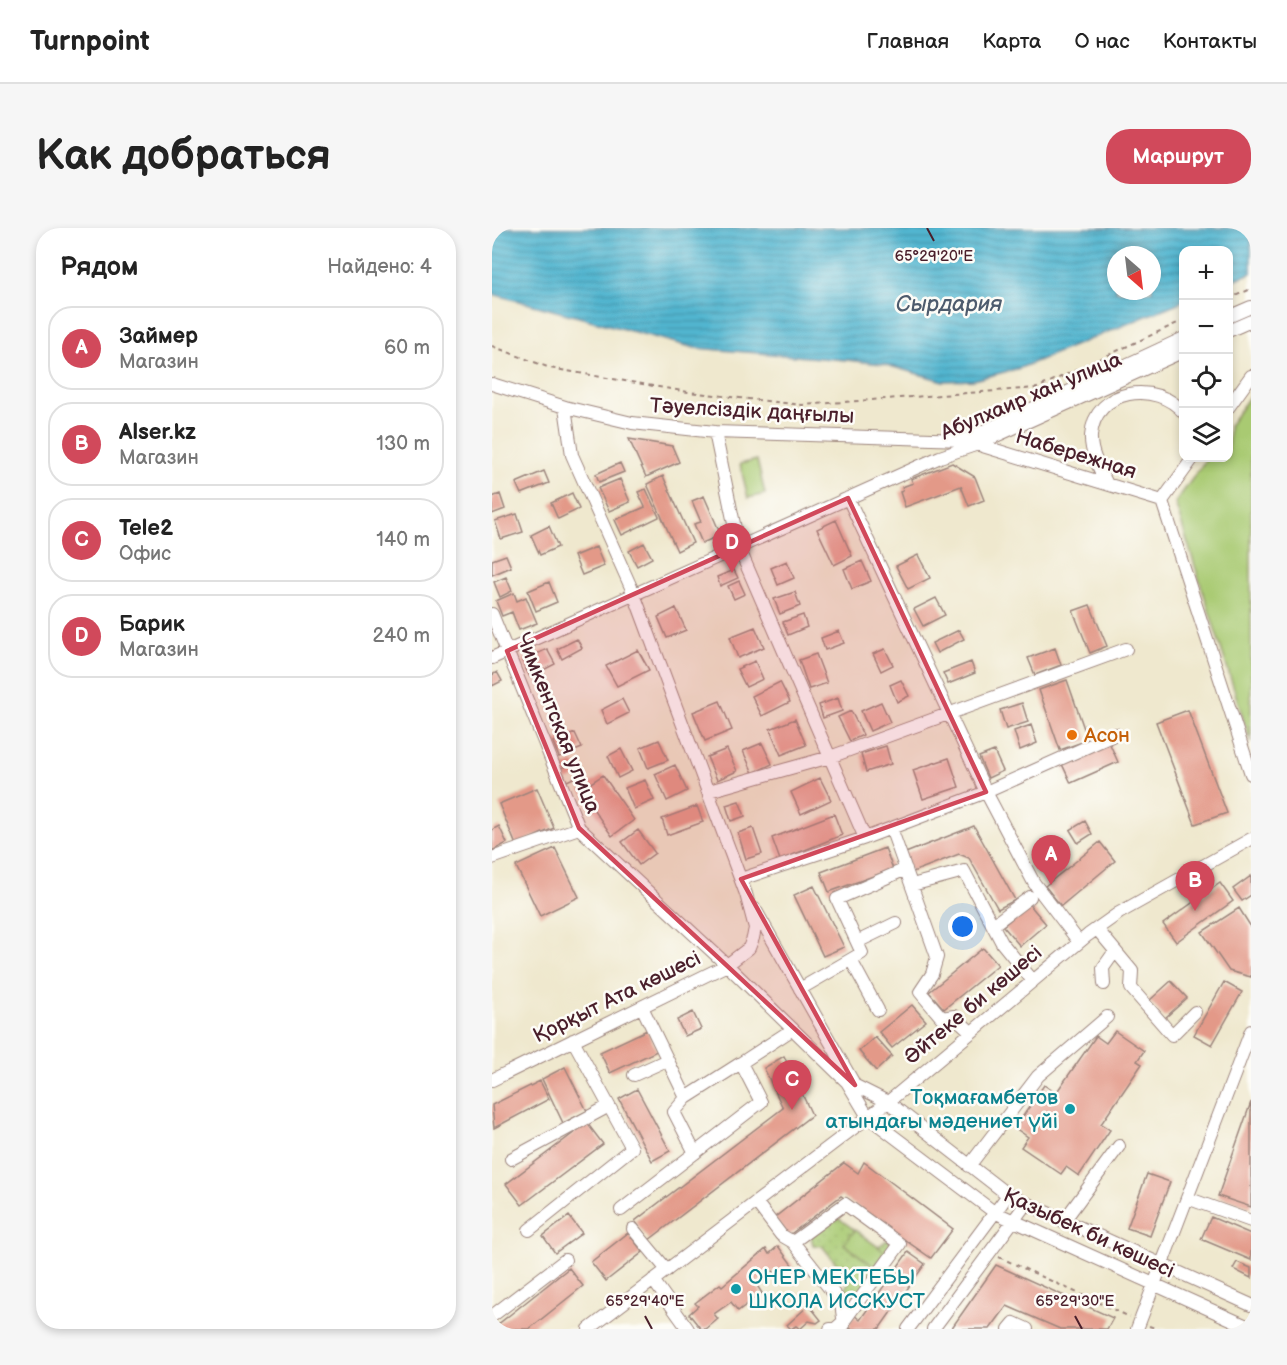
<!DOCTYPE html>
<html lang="ru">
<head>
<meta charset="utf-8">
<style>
  body { margin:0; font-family:"Balsamiq Sans",sans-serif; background:#f6f6f6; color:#222 }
  .controls { position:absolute; right:18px; top:18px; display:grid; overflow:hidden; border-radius:12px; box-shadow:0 3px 9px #0003 }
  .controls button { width:54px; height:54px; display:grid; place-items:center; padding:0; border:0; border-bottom:2px solid #e0e0e0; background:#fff; color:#222; font:30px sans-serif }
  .compass { position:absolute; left:615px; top:18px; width:54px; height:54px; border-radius:50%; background:#fff; box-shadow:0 3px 9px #0003; rotate:152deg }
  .you { position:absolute; left:471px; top:699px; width:21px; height:21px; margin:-15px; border:4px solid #fff; border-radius:50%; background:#1a73e8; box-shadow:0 0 0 9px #1a73e833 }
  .badge { display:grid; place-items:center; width:39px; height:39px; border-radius:50%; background:#d1495b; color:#fff; font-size:20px; font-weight:700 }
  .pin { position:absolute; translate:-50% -50px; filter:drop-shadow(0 2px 3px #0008) }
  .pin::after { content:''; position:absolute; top:32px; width:21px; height:18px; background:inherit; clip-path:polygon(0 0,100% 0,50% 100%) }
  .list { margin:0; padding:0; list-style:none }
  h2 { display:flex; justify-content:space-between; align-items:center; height:78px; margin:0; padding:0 24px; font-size:26px }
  h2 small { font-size:20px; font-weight:400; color:#767676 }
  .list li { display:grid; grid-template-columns:39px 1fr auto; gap:18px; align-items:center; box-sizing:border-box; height:84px; margin:0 12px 12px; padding:0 12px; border:2px solid #e0e0e0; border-radius:24px }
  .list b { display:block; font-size:22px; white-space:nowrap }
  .list p { margin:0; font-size:20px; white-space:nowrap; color:#767676 }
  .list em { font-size:20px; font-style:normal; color:#767676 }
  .icon { flex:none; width:33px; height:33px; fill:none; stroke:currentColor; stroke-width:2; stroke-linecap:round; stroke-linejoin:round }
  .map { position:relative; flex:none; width:759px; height:1101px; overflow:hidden; border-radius:24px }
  header { display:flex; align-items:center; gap:36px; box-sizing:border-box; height:84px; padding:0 30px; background:#fff; border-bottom:2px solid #e0e0e0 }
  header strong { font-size:28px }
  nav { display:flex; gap:33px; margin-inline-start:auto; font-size:21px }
  .intro { display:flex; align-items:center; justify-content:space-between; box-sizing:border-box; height:144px; padding:0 36px }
  h1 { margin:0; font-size:42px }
  .button { padding:15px 27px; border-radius:24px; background:#d1495b; color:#fff; font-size:21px; font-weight:700 }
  main { display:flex; gap:36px; padding:0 36px }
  aside { flex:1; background:#fff; border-radius:24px; box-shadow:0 3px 9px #0003 }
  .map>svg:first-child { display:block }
</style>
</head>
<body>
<header>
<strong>Turnpoint</strong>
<nav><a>Главная</a><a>Карта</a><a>О нас</a><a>Контакты</a></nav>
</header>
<div class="intro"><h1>Как добраться</h1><a class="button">Маршрут</a></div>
<main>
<aside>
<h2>Рядом<small>Найдено: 4</small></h2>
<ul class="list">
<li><span class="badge">A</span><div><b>Займер</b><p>Магазин</p></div><em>60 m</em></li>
<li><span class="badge">B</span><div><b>Alser.kz</b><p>Магазин</p></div><em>130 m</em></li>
<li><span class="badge">C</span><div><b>Tele2</b><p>Офис</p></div><em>140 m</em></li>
<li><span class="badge">D</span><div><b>Барик</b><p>Магазин</p></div><em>240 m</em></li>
</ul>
</aside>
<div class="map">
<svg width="759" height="1101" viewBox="0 0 759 1101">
  <defs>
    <pattern id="grass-dots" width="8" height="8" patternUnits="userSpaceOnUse" patternTransform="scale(1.5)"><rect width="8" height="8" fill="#a9ca72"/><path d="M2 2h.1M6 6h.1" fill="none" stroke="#93ad63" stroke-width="1.8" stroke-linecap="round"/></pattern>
    <pattern id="water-rules" width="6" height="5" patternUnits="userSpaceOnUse" patternTransform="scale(1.5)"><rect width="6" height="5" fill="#51b6d0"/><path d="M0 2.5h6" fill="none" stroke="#4593a9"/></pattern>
  </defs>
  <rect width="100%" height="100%" fill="#fdfcf7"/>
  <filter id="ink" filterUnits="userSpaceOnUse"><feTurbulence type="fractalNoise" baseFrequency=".0167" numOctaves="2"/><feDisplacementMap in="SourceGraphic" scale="12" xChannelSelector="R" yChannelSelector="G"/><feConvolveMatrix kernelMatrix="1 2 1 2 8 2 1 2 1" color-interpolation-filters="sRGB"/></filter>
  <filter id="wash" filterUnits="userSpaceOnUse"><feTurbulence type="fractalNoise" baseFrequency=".008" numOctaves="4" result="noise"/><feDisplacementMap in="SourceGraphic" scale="24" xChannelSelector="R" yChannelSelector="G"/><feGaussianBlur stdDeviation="1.35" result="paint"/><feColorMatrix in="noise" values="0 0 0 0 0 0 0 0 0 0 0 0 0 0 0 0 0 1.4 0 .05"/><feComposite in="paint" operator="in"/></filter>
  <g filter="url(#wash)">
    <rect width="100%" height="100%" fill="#efe8ce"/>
    <!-- grass -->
    <path fill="url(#grass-dots)" stroke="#7a744e" stroke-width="1.5" d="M345,989L386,1019L395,1012L402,1017L368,1065H359L353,1060L358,1052L330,1018L321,1017L319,1008Z"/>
    <!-- park -->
    <path fill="#a9ca72" stroke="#7a744e" stroke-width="1.5" d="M759,166V515L683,275L715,230H736L737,198Z
      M265,232L273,266L256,270L248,236Z
      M363,1002L393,1024L383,1039L352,1016Z"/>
    <!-- water -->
    <path fill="url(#water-rules)" stroke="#4e6a7e" stroke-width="1.5" fill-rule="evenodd" d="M0,0H759V45L737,54L736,22H692L691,73L528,140L481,152L451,153L391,136L354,132L203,120L0,66ZM624,27H660V63H624Z"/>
    <g id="blocks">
      <!-- building -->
      <path fill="#e39988" d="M137,211L180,218L187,234L154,249Z
        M128,235L132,244L107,254L104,246Z
        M460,235L483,249L492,272L477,278L469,258L413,279L408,264L411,263L410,259L421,255L419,251Z
        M52,243L57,255L29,266L24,255Z
        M171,248L201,315L185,323L155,256Z
        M128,251L138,274L117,283L106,260Z
        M154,261L167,289L130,307L123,292L153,279L146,264Z
        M80,265L87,281L66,291L59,275Z
        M8,266L13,281L0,286V269Z
        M212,268L229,307L210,315L202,296L209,294L200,273Z
        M25,286L31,304L9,311L3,293Z
        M344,292L360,328L342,337L325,301Z
        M57,298L66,319L48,327L39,307Z
        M152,315L160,330L145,338L137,323Z
        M104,319L112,338L90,347L82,328Z
        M14,327L19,339L0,347V332Z
        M426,327L438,350L416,361L404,338Z
        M295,333L302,350L286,357L279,340Z
        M370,333L379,353L360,361L352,341Z
        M242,342L246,350L228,358L225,349Z
        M14,349L20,363L8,369L2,354Z
        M247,353L253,366L242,371L236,358Z
        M57,354L65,374L44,383L36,363Z
        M303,364L308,378L288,386L282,371Z
        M22,365L25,373L34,369L45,395L27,402L20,384L10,388L4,373Z
        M444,370L453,387L431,398L422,381Z
        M598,377L615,418L598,425L581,383Z
        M184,380L194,402L175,410L166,389Z
        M311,387L315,399L296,407L291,394Z
        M263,399L272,419L246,430L238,409Z
        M467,402L472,411L445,425L440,415Z
        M347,403L352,415L333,422L329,410Z
        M85,411L90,420L70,431L65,421Z
        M563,420L569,437L543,447L536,430Z
        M55,421L63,436L38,449L30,433Z
        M393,421L401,437L389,443L381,426Z
        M146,422L157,442L125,458L114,438Z
        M324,426L335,455L317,461L307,432Z
        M263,433L271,451L254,459L245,441Z
        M479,434L483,445L456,456L451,445Z
        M5,444L10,453L0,458V447Z
        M409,452L417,468L405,474L398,457Z
        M575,452L596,512L568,522L547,462Z
        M288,454L298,474L270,488L260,468Z
        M346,470L350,483L331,490L327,477Z
        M130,471L137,485L115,496L109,482Z
        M228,473L240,502L213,513L201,484Z
        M389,474L398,494L378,503L369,483Z
        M530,475L536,494L514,501L508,482Z
        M696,482L735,585L703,596L664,494Z
        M359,483L371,507L358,513L346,489Z
        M303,491L314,517L289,527L278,501Z
        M539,497L545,515L528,522L522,503Z
        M83,505L90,520L67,529L61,514Z
        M167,512L176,532L156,540L148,520Z
        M617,514L626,534L579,555L570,536Z
        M270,515L280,536L261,545L251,523Z
        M394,518L399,536L374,544L369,526Z
        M129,521L140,543L126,550L116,528Z
        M235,521L245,543L225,552L215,529Z
        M502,523L511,543L496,550L487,529Z
        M457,530L467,559L431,571L421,542Z
        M82,534L88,547L75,553L69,540Z
        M183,537L195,563L175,573L163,546Z
        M111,547L142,592L120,608L88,562Z
        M328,550L339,572L309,586L299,564Z
        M153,552L162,572L142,581L133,560Z
        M45,560L62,600L24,617L7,576Z
        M247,573L253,588L239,593L234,577Z
        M205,578L211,594L175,607L170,591Z
        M342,586L350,607L288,632L280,610Z
        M593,593L600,606L586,615L578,602Z
        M7,598L15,615L0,623V602Z
        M482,598L523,672L506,681L477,630L467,626L418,645L411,626Z
        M261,600L270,626L254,631L246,605Z
        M146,602L163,625L147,637L130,614Z
        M608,614L623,633L569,678L553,658Z
        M63,620L87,669L48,688L24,638Z
        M393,620L401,641L337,664L329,644Z
        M759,648V667L750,673L741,661Z
        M728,655L741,673L684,714L671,696Z
        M322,658L352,719L331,728L302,667Z
        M537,676L554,696L528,718L511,698Z
        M747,680L759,699V749L737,743L710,704Z
        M491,720L506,737L452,781L437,764Z
        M679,753L695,770L673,790L657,773Z
        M732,754L750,764L720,817L702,807Z
        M420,777L434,793L400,820L387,804Z
        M201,784L209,801L193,808L185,792Z
        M155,802L165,823L118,845L108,824Z
        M623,803L652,823L645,833L650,836L609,896L618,902L587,948L574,939L569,946L529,919L536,909L523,900L552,857L564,865L604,808L614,815Z
        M383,809L400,828L384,843L367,823Z
        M292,828L320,887L157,1012L143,993L291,880L272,840Z
        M73,839L95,883L71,895L50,851Z
        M48,853L57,871L2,900L0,877Z
        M145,861L178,923L160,933L127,871Z
        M759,874V979L726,968Z
        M95,895L111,916L30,977L14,956Z
        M372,934L461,1001L439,1030L349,968L296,1008L282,990L352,935L366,945Z
        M655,946L678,954L658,1008L635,1000Z
        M77,988L90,1005L63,1025L51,1008Z
        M719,989L759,1006V1032L709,1011Z
        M136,1005L151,1024L114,1053L99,1034Z
        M286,1018L301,1038L286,1049L281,1043L264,1056L270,1065L246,1083L239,1074L222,1086L226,1091L214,1101H209L197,1086L206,1078L203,1075L228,1056L230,1058L274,1021L277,1026Z
        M416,1024L433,1036L387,1101H358L357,1093L362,1087L368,1092Z
        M745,1034L759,1040V1050L741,1041Z
        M504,1037L621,1090L615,1101H568L515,1078L498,1101H459Z
        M77,1040L91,1058L37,1101H0Z
        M317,1077L329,1092L325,1095L317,1093L308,1101L304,1098L299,1101L295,1097Z"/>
    </g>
  </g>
  <g filter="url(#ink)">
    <use href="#blocks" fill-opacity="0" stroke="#9c847c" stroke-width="1.5"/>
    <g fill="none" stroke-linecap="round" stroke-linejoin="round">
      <!-- minor casing -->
      <g stroke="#9c847c" stroke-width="14">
        <path id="minor" d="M736,89L759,79
          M736,103L759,93
          M0,156L73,179L140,195L223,204L471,212L670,273
          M736,180L759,148
          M223,204L247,320L373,610
          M468,214L692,110
          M701,230L670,273L759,546
          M615,256C608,242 598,224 599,208C602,160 665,152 692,185
          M356,270L494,564L542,655L587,714
          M0,386L87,600L235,737L355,854L376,889L502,984L759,1100
          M0,430L448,229L486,216L692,123
          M217,563L338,529L634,421
          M399,600L445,729L440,746L428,764L450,790L462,788L479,804
          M0,630L87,600
          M249,651L373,610L494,564L624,506
          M420,657L472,643L510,715L541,753
          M263,681L361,854
          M501,697L538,669
          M605,701L640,743L639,760L680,807L703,784
          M365,714L404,695
          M359,732L386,782
          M612,756L611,740L623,723
          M308,761L370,725L345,671L414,641
          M150,779L194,870L249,835
          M142,847L175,832
          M0,852L235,737L257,720L261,710L263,700L254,666L142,366L80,227L73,179
          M356,854L396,874L516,967L759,1077
          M194,870L182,884L203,925
          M19,931L117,878
          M477,938L546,848L615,789
          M695,970L759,993
          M264,974L289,1007L301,1014L349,1075L352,1097
          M129,982L269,874L249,835L301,801
          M571,994L627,918
          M141,1001L175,1042
          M37,1002L140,920L81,812
          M301,1014L353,976L408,1016L352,1093L343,1101H338
          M161,1052L196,1101
          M0,1088L73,1032
          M97,1101L396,874L596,707L627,685L759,611
          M416,1101L516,967
          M441,1101L533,977
          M517,1101L522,1095L535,1101
          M645,1101L759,803"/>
      </g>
      <!-- path -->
      <path stroke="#9c847c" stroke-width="2" stroke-dasharray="4.5 4.5" stroke-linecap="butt" d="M736,71L759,61
        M0,118L58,140L196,164L310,177L545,160L692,92
        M507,1029L638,1089
        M657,1098L666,1101"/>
      <!-- minor -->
      <use href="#minor" stroke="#fff" stroke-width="12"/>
    </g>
  </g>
  <!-- marked area -->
  <path fill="#d1495b" fill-opacity="0.2" stroke="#d1495b" stroke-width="4.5" stroke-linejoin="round" d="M356,270L494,564L249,651L363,857L87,600L15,423Z"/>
  <!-- ticks -->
  <path fill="none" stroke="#4a1f2b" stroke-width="2" d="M435,0L442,13M153,1088L160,1101M583,1088L590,1101"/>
  <!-- markers -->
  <circle fill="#e8710a" stroke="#fdfcf7" stroke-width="2" cx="580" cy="507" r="6"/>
  <g fill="#0f9aa8" stroke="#fdfcf7" stroke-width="2">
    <circle cx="578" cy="881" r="6"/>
    <circle cx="244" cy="1061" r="6"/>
  </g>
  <g text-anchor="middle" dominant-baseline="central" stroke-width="5" stroke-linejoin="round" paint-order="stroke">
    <!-- street labels -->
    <g font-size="21" fill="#4a1f2b" stroke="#fdfcf7">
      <text transform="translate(539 168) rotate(-23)">Абулхаир хан улица</text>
      <text transform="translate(260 183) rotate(3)">Тәуелсіздік даңғылы</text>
      <text transform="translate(584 226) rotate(17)">Набережная</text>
      <text transform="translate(66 495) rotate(68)">Чимкентская улица</text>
      <text transform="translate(125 769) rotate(-26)">Қорқыт Ата көшесі</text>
      <text transform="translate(481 777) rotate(-40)">Әйтеке би көшесі</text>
      <text transform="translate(597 1005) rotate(25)">Қазыбек би көшесі</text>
    </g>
    <!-- food labels -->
    <g font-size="21" fill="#c56008" stroke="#fdfcf7" text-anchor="start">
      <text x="592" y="507">Асон</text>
    </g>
    <!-- culture labels -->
    <g font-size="21" fill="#0d838f" stroke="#fdfcf7" text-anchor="end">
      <text x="566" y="869">Тоқмағамбетов<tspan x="566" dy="24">атындағы мәдениет үйі</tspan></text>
      <text x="256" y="1049" text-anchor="start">ОНЕР МЕКТЕБЫ<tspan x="256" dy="24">ШКОЛА ИССКУСТ</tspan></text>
    </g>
    <!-- water labels -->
    <g font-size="22" font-style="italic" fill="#4d5b6d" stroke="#fdfcf7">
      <text x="457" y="76">Сырдария</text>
    </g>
  </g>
  <g font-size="15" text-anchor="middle" fill="#4a1f2b" stroke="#fdfcf7" stroke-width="5" stroke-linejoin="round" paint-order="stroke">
    <text x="442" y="33">65°29'20"E</text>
    <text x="153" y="1078">65°29'40"E</text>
    <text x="583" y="1078">65°29'30"E</text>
  </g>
</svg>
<div class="controls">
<button>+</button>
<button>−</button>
<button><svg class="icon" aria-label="locate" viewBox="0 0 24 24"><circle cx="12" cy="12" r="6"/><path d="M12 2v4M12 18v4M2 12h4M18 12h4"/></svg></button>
<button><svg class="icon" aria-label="layers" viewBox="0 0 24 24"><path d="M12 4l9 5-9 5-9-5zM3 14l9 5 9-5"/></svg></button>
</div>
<svg class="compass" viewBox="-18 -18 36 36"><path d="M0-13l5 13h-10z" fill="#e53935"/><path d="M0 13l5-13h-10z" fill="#767676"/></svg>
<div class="you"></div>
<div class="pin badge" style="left:559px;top:657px">A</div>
<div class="pin badge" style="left:703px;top:683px">B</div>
<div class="pin badge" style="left:300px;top:882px">C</div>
<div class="pin badge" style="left:240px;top:345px">D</div>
</div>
</main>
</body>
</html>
